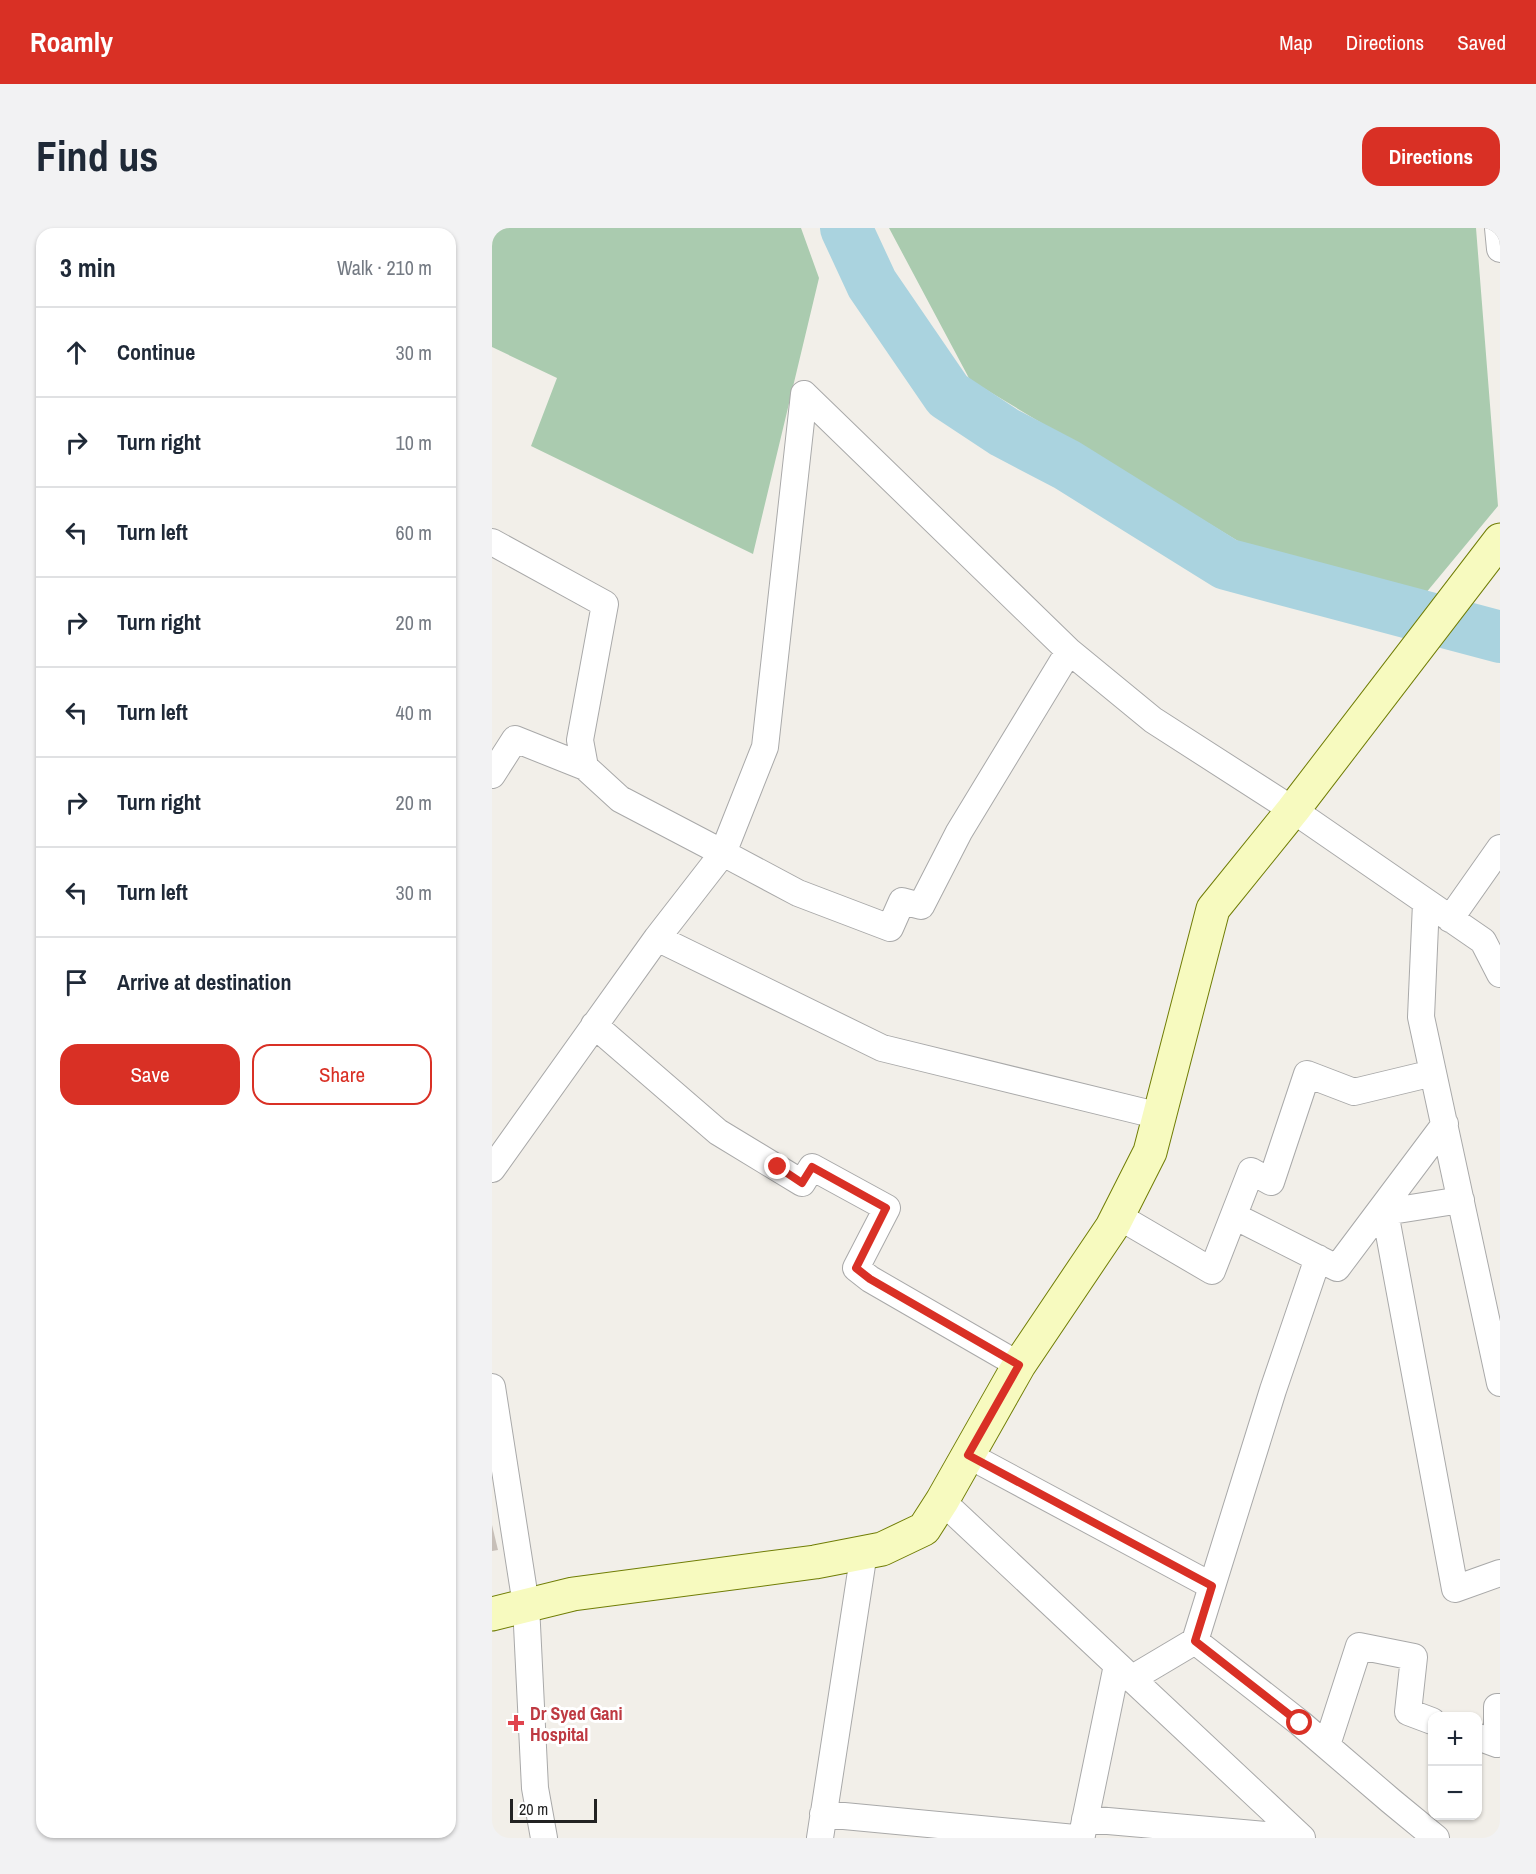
<!DOCTYPE html>
<html lang="en">
<head>
<meta charset="utf-8">
<style>
  body { margin:0; font-family:"Archivo Narrow",sans-serif; background:#f2f2f3; color:#1f2937 }
  .controls { position:absolute; right:18px; bottom:18px; display:grid; overflow:hidden; border-radius:12px; box-shadow:0 2px 4px #0004 }
  .controls button { width:54px; height:54px; display:grid; place-items:center; padding:0; border:0; border-bottom:2px solid #e0e1e3; background:#fff; color:#1f2937; font:30px sans-serif }
  .scale { position:absolute; left:18px; bottom:15px; width:87px; box-sizing:border-box; padding-left:6px; border:3px solid #222; border-top:0; font-size:16px; line-height:21px; white-space:nowrap; color:#222; -webkit-text-stroke:4px #fff; paint-order:stroke }
  .stop { position:absolute; width:18px; height:18px; margin:-14px; border:4px solid #d93025; border-radius:50%; background:#fff }
  .stop.end { background:#d93025; border-color:#fff; box-shadow:0 2px 6px #0008 }
  .list { margin:0; padding:0; list-style:none }
  h2 { display:flex; justify-content:space-between; align-items:center; height:78px; margin:0; padding:0 24px; font-size:26px }
  h2 small { font-size:20px; font-weight:400; color:#747a83 }
  .list li { display:grid; grid-template-columns:39px 1fr auto; gap:18px; align-items:center; box-sizing:border-box; height:90px; padding:0 24px; border-top:2px solid #e0e1e3 }
  .list b { display:block; font-size:22px; white-space:nowrap }
  .list em { font-size:20px; font-style:normal; color:#747a83 }
  .actions { display:flex; gap:12px; padding:18px 24px }
  .actions a { flex:1; padding:14px 0; border:2px solid #d93025; border-radius:18px; text-align:center; font-size:21px; color:#d93025 }
  .actions .main { background:#d93025; color:#fff }
  .icon { flex:none; width:33px; height:33px; fill:none; stroke:currentColor; stroke-width:2; stroke-linecap:round; stroke-linejoin:round }
  .map { position:relative; flex:none; width:1008px; height:1610px; overflow:hidden; border-radius:18px }
  header { display:flex; align-items:center; gap:36px; box-sizing:border-box; height:84px; padding:0 30px; background:#d93025; color:#fff }
  header strong { font-size:28px }
  nav { display:flex; gap:33px; margin-inline-start:auto; font-size:21px }
  .intro { display:flex; align-items:center; justify-content:space-between; box-sizing:border-box; height:144px; padding:0 36px }
  h1 { margin:0; font-size:42px }
  .button { padding:15px 27px; border-radius:18px; background:#d93025; color:#fff; font-size:21px; font-weight:700 }
  main { display:flex; gap:36px; padding:0 36px }
  aside { flex:1; background:#fff; border-radius:18px; box-shadow:0 2px 4px #0004 }
  .map>svg:first-child { display:block }
</style>
</head>
<body>
<header>
<strong>Roamly</strong>
<nav><a>Map</a><a>Directions</a><a>Saved</a></nav>
</header>
<div class="intro"><h1>Find us</h1><a class="button">Directions</a></div>
<main>
<aside>
<h2>3 min<small>Walk · 210 m</small></h2>
<ul class="list">
<li><svg class="icon" aria-label="ahead" viewBox="0 0 24 24"><path d="M12 20V5M6 11l6-6 6 6"/></svg><div><b>Continue</b></div><em>30 m</em></li>
<li><svg class="icon" aria-label="right" viewBox="0 0 24 24"><path d="M7 20v-9h11M14 6l5 5-5 5"/></svg><div><b>Turn right</b></div><em>10 m</em></li>
<li><svg class="icon" aria-label="left" viewBox="0 0 24 24"><path d="M17 20v-9H6M10 6l-5 5 5 5"/></svg><div><b>Turn left</b></div><em>60 m</em></li>
<li><svg class="icon" aria-label="right" viewBox="0 0 24 24"><path d="M7 20v-9h11M14 6l5 5-5 5"/></svg><div><b>Turn right</b></div><em>20 m</em></li>
<li><svg class="icon" aria-label="left" viewBox="0 0 24 24"><path d="M17 20v-9H6M10 6l-5 5 5 5"/></svg><div><b>Turn left</b></div><em>40 m</em></li>
<li><svg class="icon" aria-label="right" viewBox="0 0 24 24"><path d="M7 20v-9h11M14 6l5 5-5 5"/></svg><div><b>Turn right</b></div><em>20 m</em></li>
<li><svg class="icon" aria-label="left" viewBox="0 0 24 24"><path d="M17 20v-9H6M10 6l-5 5 5 5"/></svg><div><b>Turn left</b></div><em>30 m</em></li>
<li><svg class="icon" aria-label="arrive" viewBox="0 0 24 24"><path d="M6 21V4h12l-3 4 3 4H6"/></svg><div><b>Arrive at destination</b></div></li>
</ul>
<div class="actions"><a class="main">Save</a><a>Share</a></div>
</aside>
<div class="map">
<svg width="1008" height="1610" viewBox="0 0 1008 1610">
  <rect width="100%" height="100%" fill="#f2efe9"/>
  <!-- cemetery -->
  <path fill="#aacbaf" d="M0,0H309L327,50L261,326L39,218L65,150L0,119Z
    M397,0H984L1006,278L933,366L751,316L478,152Z"/>
  <g fill="none" stroke-linecap="round" stroke-linejoin="round">
    <!-- river -->
    <path stroke="#aad3df" stroke-width="52" d="M354,0L380,56L456,167L512,204L575,237L734,336L1008,409"/>
  </g>
  <!-- building -->
  <path fill="#c7bfb8" d="M0,1297L6,1322L0,1323Z"/>
  <g fill="none" stroke-linecap="round" stroke-linejoin="round">
    <!-- street casing -->
    <g stroke="#a9a9a9" stroke-width="28">
      <path id="street" d="M1006,0L1008,21
        M312,166L273,519L231,625L306,665L398,700L410,673L429,678L467,604L577,423
        M312,166L577,423L661,492L801,582L991,713L1008,746
        M0,314L113,376L88,512L93,539L128,571L231,625L165,710L0,941
        M0,547L23,511L93,539
        M934,675L929,789L1008,1155
        M958,691L1008,620
        M165,710L390,820L668,888
        M102,797L226,904L310,955L320,939L395,980L364,1040L378,1051L527,1137
        M969,972L893,984L963,1361L1008,1345
        M626,988L720,1043L759,943L779,954L815,846L862,864L941,845
        M742,988L845,1040L953,896
        M0,1159L34,1377L43,1560L52,1610
        M476,1227L720,1358
        M450,1273L810,1610
        M703,1413L781,1162L826,1030
        M639,1451L703,1413L808,1495L899,1573L944,1610
        M986,1509L1005,1516V1479H1008
        M835,1517L867,1418L922,1429L916,1484L940,1493
        M331,1586L583,1610
        M593,1591L809,1610
        M590,1607L625,1437
        M328,1610L372,1324"/>
    </g>
    <!-- secondary casing -->
    <g stroke="#707d05" stroke-width="35">
      <path id="secondary" d="M0,1386L81,1366L323,1334L390,1321L432,1301L450,1273L527,1137L620,999L658,924L721,681L801,582L1008,312"/>
    </g>
    <!-- street -->
    <use href="#street" stroke="#fff" stroke-width="26"/>
    <!-- secondary -->
    <use href="#secondary" stroke="#f7fabf" stroke-width="33"/>
  </g>
  <g fill="none" stroke-linecap="round" stroke-linejoin="round">
    <!-- route -->
    <path stroke="#d93025" stroke-width="8" d="M286,939L310,955L320,939L394,980L364,1040L378,1051L527,1137L476,1227L720,1358L703,1413L808,1495"/>
  </g>
  <!-- markers -->
  <path fill="#e0444e" stroke="#fff" stroke-width="2" d="M21 1486h6v6h6v6h-6v6h-6v-6h-6v-6h6z"/>
  <g text-anchor="middle" dominant-baseline="central" stroke-width="6" stroke-linejoin="round" paint-order="stroke">
    <!-- health labels -->
    <g font-size="18" font-weight="bold" fill="#be3a42" stroke="#fff" text-anchor="start">
      <text x="38" y="1485">Dr Syed Gani<tspan x="38" dy="21">Hospital</tspan></text>
    </g>
  </g>
</svg>
<div class="controls">
<button>+</button>
<button>−</button>
</div>
<div class="scale">20 m</div>
<div class="stop" style="left:808px;top:1495px"></div>
<div class="stop end" style="left:286px;top:939px"></div>
</div>
</main>
</body>
</html>
